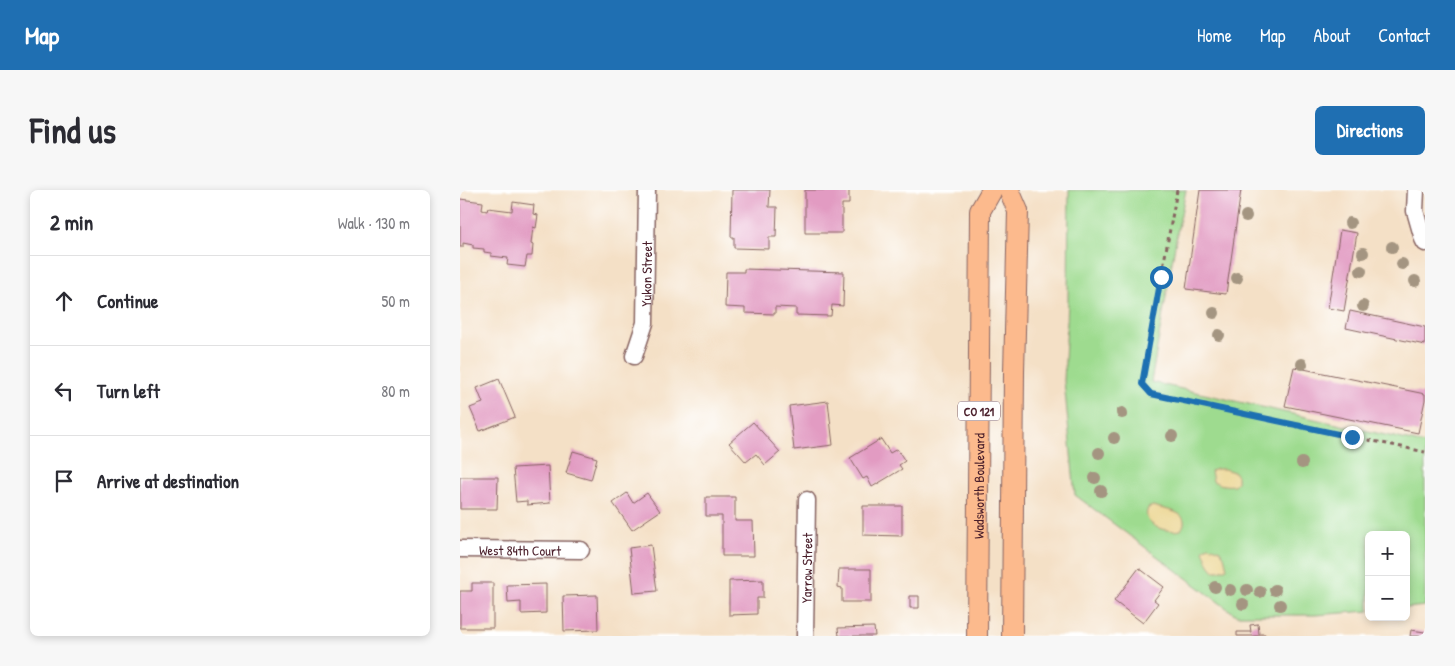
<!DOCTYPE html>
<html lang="en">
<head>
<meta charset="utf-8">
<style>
  body { margin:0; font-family:"Patrick Hand",sans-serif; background:#f7f7f7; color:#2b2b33 }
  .controls { position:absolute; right:15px; bottom:15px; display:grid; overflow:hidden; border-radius:8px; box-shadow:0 2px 8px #0003 }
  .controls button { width:45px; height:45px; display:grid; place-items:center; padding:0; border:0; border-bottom:1px solid #e1e1e2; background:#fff; color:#2b2b33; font:25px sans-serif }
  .stop { position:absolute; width:15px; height:15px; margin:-11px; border:4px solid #1f6fb2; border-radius:50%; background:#fff }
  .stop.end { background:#1f6fb2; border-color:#fff; box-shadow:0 1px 5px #0008 }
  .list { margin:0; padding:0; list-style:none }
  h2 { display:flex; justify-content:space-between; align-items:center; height:65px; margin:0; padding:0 20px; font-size:21px }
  h2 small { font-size:16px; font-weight:400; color:#7c7c81 }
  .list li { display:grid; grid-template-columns:32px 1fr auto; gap:15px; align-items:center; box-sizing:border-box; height:90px; padding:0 20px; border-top:1px solid #e1e1e2 }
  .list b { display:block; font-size:19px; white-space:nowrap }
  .list em { font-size:16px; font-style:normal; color:#7c7c81 }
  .icon { flex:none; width:28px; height:28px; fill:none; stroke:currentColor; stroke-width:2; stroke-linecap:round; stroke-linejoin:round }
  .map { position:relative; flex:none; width:965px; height:446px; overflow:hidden; border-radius:8px }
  header { display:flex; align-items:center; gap:30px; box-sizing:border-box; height:70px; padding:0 25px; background:#1f6fb2; color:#fff }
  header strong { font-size:24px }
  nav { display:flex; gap:28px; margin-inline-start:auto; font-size:18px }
  .intro { display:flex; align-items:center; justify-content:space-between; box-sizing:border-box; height:120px; padding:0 30px }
  h1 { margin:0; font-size:35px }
  .button { padding:12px 22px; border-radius:8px; background:#1f6fb2; color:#fff; font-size:18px; font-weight:700 }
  main { display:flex; gap:30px; padding:0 30px }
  aside { flex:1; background:#fff; border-radius:8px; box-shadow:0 2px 8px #0003 }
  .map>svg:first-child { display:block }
</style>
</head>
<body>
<header>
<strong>Map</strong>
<nav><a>Home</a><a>Map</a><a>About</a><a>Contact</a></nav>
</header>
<div class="intro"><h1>Find us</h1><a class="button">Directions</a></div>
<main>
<aside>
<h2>2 min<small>Walk · 130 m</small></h2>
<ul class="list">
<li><svg class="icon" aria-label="ahead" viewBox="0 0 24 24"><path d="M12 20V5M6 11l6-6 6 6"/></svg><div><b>Continue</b></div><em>50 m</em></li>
<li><svg class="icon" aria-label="left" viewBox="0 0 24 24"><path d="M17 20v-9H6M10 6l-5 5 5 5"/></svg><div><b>Turn left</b></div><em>80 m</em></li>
<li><svg class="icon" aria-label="arrive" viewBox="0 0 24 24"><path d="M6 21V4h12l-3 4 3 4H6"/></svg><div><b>Arrive at destination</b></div></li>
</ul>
</aside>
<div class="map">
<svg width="965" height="446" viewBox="0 0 965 446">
  <rect width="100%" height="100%" fill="#fff"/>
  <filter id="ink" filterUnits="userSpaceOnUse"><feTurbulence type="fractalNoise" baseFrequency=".02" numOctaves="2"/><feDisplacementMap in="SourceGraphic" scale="10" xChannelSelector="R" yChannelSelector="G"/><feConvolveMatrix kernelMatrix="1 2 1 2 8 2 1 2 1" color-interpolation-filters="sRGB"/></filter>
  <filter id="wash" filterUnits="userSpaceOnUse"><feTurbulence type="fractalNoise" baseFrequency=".0096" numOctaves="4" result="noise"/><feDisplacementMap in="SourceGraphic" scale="20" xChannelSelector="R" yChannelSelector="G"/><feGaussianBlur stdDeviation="1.12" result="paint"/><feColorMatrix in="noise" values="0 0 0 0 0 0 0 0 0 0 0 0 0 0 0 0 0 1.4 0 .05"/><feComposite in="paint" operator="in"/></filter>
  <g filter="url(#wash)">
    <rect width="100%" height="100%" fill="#f4e0c6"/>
    <!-- green -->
    <path fill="#9edb8f" stroke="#747d5d" d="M609,0H726L718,38L691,192L965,254V416L946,418V345H909V421L855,425H776L615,305L604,191L608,112Z"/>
    <!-- sand -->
    <path fill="#eeda9e" stroke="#9c7c64" d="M756,279H764L774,282L777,286V292L774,295C766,296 760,295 753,291L751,281Z
      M693,316C703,320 734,321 721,340C707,343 680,336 688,318Z
      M748,356L759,359L764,366L767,378L759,381H754L749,375L743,360Z"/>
    <g id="blocks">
      <!-- building -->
      <path fill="#e29bc2" d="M272,0H310L309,17H317L316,47H309V59L274,58V47H271Z
        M345,0H389V14H382V43H345Z
        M740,0H781L766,104L726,99Z
        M0,9L23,12L22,20L27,21L28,18L52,21L53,12L74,15L73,24L78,25L76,38L73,37L71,54L73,55L72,66H67L65,77L47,75L48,68L31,66V63L24,62V59L13,58V55L3,53V57H0Z
        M880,40L897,43L884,121L868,118Z
        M284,79L384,82L383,116L372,115L371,126L336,125V118L315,117V124L285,123V118L265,117L266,82H284Z
        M890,121L965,137V155L886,138Z
        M834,177L965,204V210L958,243L825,216Z
        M39,189L55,227L20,241L10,218L23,213L17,198Z
        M368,211L373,255L334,260L329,216Z
        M293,232L320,262L305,275L296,264L286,272L269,253Z
        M421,249L430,263L437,259L445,271L439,275L442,279L412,297L407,287L403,289L390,268Z
        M113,261L137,268L131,290L106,283Z
        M88,276L90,313L67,315V311L56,312L53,278Z
        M0,287H38L37,319H0Z
        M167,303L173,313L187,303L200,321L172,340L153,313Z
        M246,307H275V331H293L294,366H262V326H246Z
        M403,316H442V346L403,345Z
        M191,355L197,401L174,403L169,358Z
        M679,378L704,397L694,410L698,413L683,433L654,411Z
        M379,379H411V412H382V398L378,397Z
        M303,390V408H297V424L269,425V391Z
        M12,393H33V438H0V401H12Z
        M86,394V423L61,424V412L48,413L47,395Z
        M137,405L138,440L104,441L103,406Z
        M450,406H459V418H450Z
        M798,434L799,444H805V446H777V442H791L790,435Z
        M414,437L415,446H379L378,438Z
        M951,440L965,442V446H950Z"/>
    </g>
  </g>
  <g filter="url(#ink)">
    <use href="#blocks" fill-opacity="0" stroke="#866361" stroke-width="1"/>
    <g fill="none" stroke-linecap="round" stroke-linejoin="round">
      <!-- minor casing -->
      <g stroke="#866361" stroke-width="19">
        <g id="minor">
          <path d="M956,0L955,21L963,49L965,53"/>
          <path id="s1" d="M174,166L185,133L187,0"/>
          <path id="s2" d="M0,359L121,360"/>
          <path id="s3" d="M345,446L347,310"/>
        </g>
      </g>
      <!-- major casing -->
      <g stroke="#866361" stroke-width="22">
        <g id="major">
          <path d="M549,0L558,21L554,182L552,446"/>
          <path id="s4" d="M517,446L520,21L532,0"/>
        </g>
      </g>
      <!-- path -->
      <path stroke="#866361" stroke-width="3" stroke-dasharray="4 4" stroke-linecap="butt" d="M717,0L682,194L691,204L965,262"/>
      <!-- minor -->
      <use href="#minor" stroke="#fff" stroke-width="16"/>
      <!-- major -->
      <use href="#major" stroke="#fcba8d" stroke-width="20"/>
    </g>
    <!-- trees -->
    <g fill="#a49581">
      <circle cx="786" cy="26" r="6"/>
      <circle cx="890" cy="33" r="6"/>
      <circle cx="932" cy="57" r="6"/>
      <circle cx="903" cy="63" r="6"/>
      <circle cx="942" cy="74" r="6"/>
      <circle cx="901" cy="81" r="6"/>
      <circle cx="777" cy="88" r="6"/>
      <circle cx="955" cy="91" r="6"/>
      <circle cx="903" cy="116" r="6"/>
      <circle cx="754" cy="123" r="6"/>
      <circle cx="759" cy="145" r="6"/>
      <circle cx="842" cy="174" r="6"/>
      <circle cx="662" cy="223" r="6"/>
      <circle cx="712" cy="246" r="6"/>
      <circle cx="654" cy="248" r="6"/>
      <circle cx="639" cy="263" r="6"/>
      <circle cx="842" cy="273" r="6"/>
      <circle cx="635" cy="288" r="6"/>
      <circle cx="641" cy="301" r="6"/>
      <circle cx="755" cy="397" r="6"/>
      <circle cx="770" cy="400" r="6"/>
      <circle cx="787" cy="400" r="6"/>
      <circle cx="815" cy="400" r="6"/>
      <circle cx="800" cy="402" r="6"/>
      <circle cx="783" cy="414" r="6"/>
      <circle cx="820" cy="415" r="6"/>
    </g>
  </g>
  <g fill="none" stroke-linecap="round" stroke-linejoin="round" filter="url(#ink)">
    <!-- route -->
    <path stroke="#1f6fb2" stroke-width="6" d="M701,87L682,194L691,204L892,247"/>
  </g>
  <g text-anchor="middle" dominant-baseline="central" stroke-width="5" stroke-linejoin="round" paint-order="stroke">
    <!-- shield labels -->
    <rect fill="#fff" stroke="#80626b" stroke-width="1" x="498" y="211.5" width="42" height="19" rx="4"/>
    <g font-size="12" font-weight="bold" fill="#4a1f2b">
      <text x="519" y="221">CO 121</text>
    </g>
    <!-- street labels -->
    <g font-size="14" fill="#4a1f2b" stroke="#fff">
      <text stroke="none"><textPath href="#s1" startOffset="84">Yukon Street</textPath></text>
      <text stroke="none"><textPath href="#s4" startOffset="150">Wadsworth Boulevard</textPath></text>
      <text stroke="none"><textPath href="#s2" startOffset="60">West 84th Court</textPath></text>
      <text stroke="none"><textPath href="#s3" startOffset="68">Yarrow Street</textPath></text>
    </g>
  </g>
</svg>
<div class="controls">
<button>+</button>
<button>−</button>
</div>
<div class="stop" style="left:701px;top:87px"></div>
<div class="stop end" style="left:892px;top:247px"></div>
</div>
</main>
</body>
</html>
